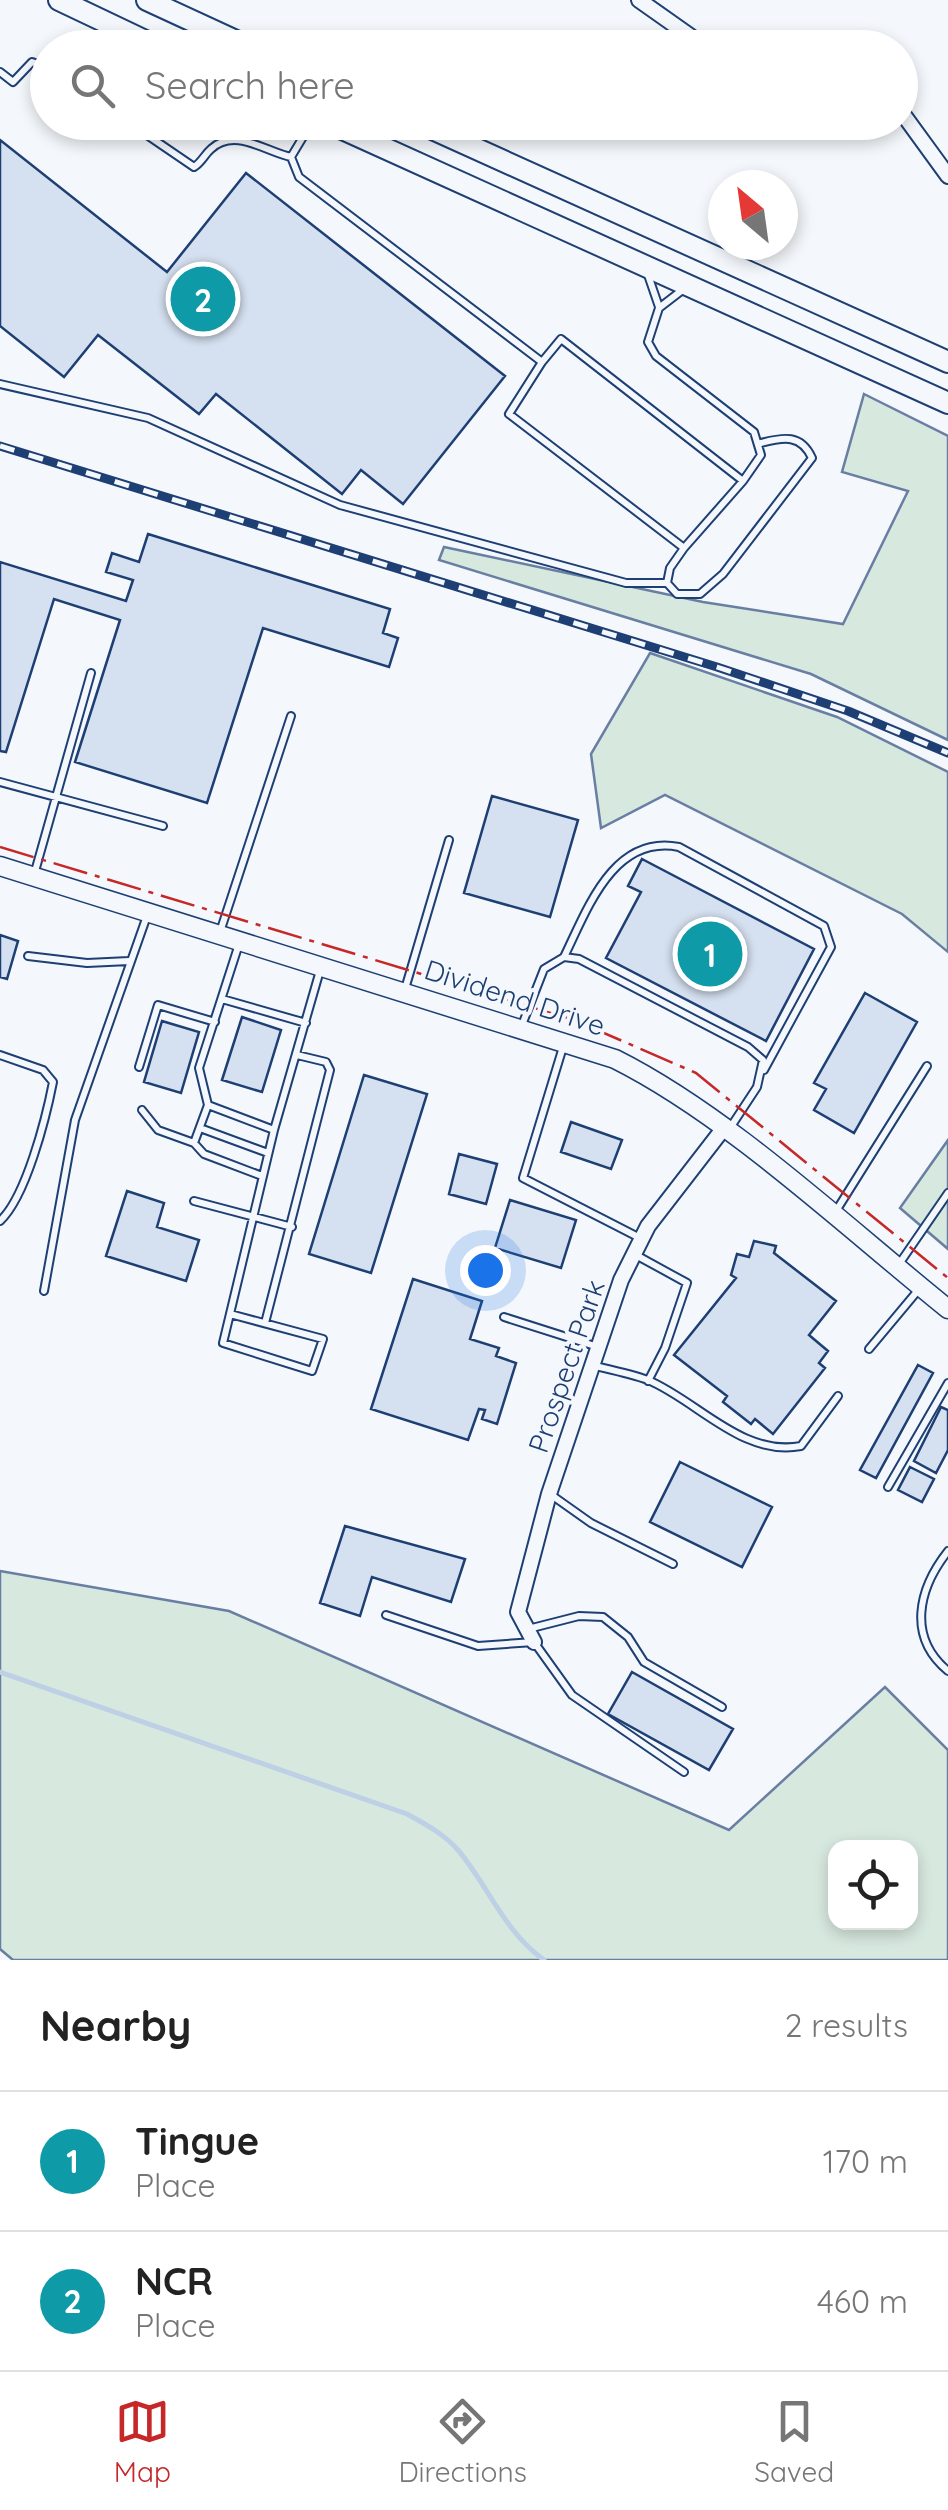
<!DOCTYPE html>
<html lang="en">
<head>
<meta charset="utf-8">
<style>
  body { margin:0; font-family:Quicksand,sans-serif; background:#f2f2f2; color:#222 }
  .controls { position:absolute; right:30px; bottom:30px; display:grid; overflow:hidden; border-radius:20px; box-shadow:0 5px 15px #0003 }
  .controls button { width:90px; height:90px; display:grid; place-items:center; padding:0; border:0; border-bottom:2px solid #e0e0e0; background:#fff; color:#222; font:50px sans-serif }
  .compass { position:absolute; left:708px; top:170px; width:90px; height:90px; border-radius:50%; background:#fff; box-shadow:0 5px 15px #0003; rotate:331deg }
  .you { position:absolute; left:485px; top:1270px; width:35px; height:35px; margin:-25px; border:8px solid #fff; border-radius:50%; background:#1a73e8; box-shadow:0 0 0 15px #1a73e833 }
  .badge { display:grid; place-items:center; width:65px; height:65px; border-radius:50%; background:#c62828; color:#fff; font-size:32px; font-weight:700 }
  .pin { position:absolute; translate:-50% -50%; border:5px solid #fff; box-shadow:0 2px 10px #0006 }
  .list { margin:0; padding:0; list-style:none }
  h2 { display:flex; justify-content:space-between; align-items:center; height:130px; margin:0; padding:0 40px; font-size:42px }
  h2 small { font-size:32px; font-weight:400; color:#767676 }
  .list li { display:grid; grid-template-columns:65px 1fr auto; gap:30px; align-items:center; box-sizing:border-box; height:140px; padding:0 40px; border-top:2px solid #e0e0e0 }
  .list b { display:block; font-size:38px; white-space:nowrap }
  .list p { margin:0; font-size:32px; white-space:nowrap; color:#767676 }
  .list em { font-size:32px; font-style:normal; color:#767676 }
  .icon { flex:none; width:55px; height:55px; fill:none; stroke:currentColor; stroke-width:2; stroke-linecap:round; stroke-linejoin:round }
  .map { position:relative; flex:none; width:948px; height:1960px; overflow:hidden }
  .search { position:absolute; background:#fff; box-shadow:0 5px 15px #0003; left:30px; right:30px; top:30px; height:110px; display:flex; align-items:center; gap:25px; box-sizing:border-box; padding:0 35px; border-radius:55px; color:#767676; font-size:38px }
  .sheet { height:410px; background:#fff }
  nav { display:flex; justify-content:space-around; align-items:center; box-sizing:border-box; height:140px; border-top:2px solid #e0e0e0; background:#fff; font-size:28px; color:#767676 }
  nav a { display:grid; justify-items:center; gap:5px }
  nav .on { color:#c62828 }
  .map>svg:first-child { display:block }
</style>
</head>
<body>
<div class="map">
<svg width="948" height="1960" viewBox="0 0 948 1960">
  <rect width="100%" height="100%" fill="#f4f7fb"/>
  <!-- green -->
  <path fill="#d7e8df" stroke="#687fa3" stroke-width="2.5" fill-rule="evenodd" d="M864,394L948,436V740L811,674L439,560L444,547L703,602L843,624L908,491L842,472Z
    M650,653L837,717L948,772V952L902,914L665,795L601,828L591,754Z
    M948,1140V1249L900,1208Z
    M0,1571L229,1611L729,1830L885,1687L948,1750V1960H13L0,1949ZM836,1848H910V1922H836Z"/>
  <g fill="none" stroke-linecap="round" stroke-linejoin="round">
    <!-- stream -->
    <path stroke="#bed0e5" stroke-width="5" d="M0,1672L407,1814C425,1824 444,1834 458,1850C489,1887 503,1930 544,1960"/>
  </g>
  <!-- building -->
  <path fill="#d5e0f0" stroke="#1d3f73" stroke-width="2.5" d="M0,140L167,272L246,173L505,376L403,504L361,470L342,494L216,394L199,414L98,335L64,377L0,326Z
    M148,534L390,609L383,633L398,638L389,667L263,628L207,803L75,762L120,620L54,599L6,752L0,751V562L126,601L133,580L106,572L112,553L139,562Z
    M492,796L578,820L550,917L464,893Z
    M642,859L814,949L766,1041L606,958L641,892L628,886Z
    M0,935L18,941L7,979L0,977Z
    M865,993L917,1022L854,1133L814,1110L826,1089L814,1083Z
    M242,1017L281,1030L262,1092L222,1080Z
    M162,1021L199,1032L181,1093L144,1082Z
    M364,1075L427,1094L371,1273L309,1254Z
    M571,1122L622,1140L611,1169L561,1152Z
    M459,1154L497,1164L486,1204L449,1194Z
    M127,1191L164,1203L157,1227L199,1240L186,1281L106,1256Z
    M510,1200L576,1220L561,1268L495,1248Z
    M754,1241L776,1246L774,1253L836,1301L809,1335L828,1351L819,1363L825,1368L773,1434L755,1419L751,1424L723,1402L727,1396L674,1355L736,1278L731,1275L737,1254L749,1257Z
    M413,1279L482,1301L470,1339L499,1348L496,1356L516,1363L497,1424L482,1419L485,1410L479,1409L468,1440L371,1409Z
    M918,1365L933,1373L876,1478L860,1470Z
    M941,1407L948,1410V1450L936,1473L914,1461Z
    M680,1462L772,1507L742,1567L650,1522Z
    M910,1467L934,1479L922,1502L898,1490Z
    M345,1526L465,1559L451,1602L372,1577L360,1616L320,1603Z
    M632,1672L733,1729L709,1770L608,1714Z"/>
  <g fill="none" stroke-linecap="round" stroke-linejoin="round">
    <!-- service casing -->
    <g stroke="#1d3f73" stroke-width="10">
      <path id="service" d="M0,72L13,82L32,62L48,67
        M128,122L194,167C202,162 204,155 211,149C235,127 266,152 291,157L312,122
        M291,157L299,177L542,362L561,339L743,481L761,455L754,432L656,356L648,342L659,308L685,288
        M647,272L659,307
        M542,362L509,414L684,548L743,481
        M0,384L148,418L340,505L626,583H667
        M684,548L670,568L667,583L677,594H700L723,574L812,458C801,434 784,437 761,443
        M0,782L163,826
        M34,875L91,673
        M220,932L291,716
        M239,944L199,1068L208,1105L274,1130L321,967
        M28,956L87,963L129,961
        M564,957C587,910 613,834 679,847L824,926L831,947L764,1070
        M405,989L449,840
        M222,999L306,1023
        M522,1025L544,969L564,957L579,959L748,1047L763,1060L757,1087L730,1128
        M563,1047L523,1178L640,1238
        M0,1055L43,1070L53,1082C46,1118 26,1197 0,1221
        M139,1067L158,1005L215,1022
        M142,1110L158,1130L194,1143L208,1105
        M200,1128L268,1153
        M194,1143L204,1154L262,1176
        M194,1201L292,1227
        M836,1211L927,1066
        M634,1254L687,1283L665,1348L648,1381
        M897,1267L948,1193
        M44,1291L75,1120L148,913
        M230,1314L323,1339L312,1371L223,1343L274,1130
        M504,1317L598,1347
        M265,1323L330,1070L326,1062L297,1055
        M869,1349L920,1288
        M595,1366C612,1370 631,1374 648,1380C698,1401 742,1457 801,1446L838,1396
        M888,1487L948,1383
        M550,1494L591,1523L673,1564
        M948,1551C918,1589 907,1637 948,1671
        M386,1615L478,1646L534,1642L572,1695L684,1772
        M528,1629L579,1616L603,1617L628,1637L644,1662L722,1707"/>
    </g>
    <!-- minor casing -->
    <g stroke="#1d3f73" stroke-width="18">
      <path id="minor" d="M639,0L707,48
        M900,110L948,176
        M534,1642L518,1612L549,1494L621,1280L648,1226L723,1129"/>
    </g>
    <!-- tertiary casing -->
    <g stroke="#1d3f73" stroke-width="21">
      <path id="tertiary" d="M0,866L615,1059C729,1116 847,1228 948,1309"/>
    </g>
    <!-- primary casing -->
    <g stroke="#1d3f73" stroke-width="24">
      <path id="primary" d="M59,0L160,48
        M147,0L251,48
        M327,122L948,403
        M417,122L948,362"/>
    </g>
    <!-- service -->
    <use href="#service" stroke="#f4f7fb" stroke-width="6"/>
    <!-- minor -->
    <use href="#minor" stroke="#f4f7fb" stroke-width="14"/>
    <!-- tertiary -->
    <use href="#tertiary" stroke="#f4f7fb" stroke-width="18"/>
    <!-- primary -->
    <use href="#primary" stroke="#f4f7fb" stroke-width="20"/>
    <!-- rail casing -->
    <g stroke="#1d3f73" stroke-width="9">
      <path id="rail" d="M0,446L717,667L848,711L948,753"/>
    </g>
    <!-- rail -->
    <use href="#rail" stroke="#f4f7fb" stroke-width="5" stroke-dasharray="15" stroke-linecap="butt"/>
    <!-- power -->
    <path stroke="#c62828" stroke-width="2.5" stroke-dasharray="35 8 5 8" stroke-linecap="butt" d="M0,847L574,1020L696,1073L948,1278"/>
  </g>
  <g text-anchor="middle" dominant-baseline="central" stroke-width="8" stroke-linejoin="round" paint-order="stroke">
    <!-- street labels -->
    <g font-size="28" fill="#1d3f73" stroke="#f4f7fb">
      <text transform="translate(515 997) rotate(18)">Dividend Drive</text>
      <text transform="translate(566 1366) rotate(-71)">Prospect Park</text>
    </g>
  </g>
</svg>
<div class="controls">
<button><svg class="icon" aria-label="locate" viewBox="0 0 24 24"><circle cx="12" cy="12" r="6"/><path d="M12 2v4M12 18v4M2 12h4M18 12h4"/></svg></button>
</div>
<svg class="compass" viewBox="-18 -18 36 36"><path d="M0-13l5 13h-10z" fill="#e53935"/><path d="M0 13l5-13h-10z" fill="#767676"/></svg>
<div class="you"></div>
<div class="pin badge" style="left:710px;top:954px;background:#0f9aa8">1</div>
<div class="pin badge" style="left:203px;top:299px;background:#0f9aa8">2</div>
<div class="search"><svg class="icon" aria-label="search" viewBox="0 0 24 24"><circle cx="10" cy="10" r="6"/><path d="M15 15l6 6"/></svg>Search here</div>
</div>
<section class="sheet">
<h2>Nearby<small>2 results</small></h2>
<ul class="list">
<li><span class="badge" style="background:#0f9aa8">1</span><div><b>Tingue</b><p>Place</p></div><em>170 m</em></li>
<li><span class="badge" style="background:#0f9aa8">2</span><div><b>NCR</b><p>Place</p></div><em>460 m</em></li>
</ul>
</section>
<nav>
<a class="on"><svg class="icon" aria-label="map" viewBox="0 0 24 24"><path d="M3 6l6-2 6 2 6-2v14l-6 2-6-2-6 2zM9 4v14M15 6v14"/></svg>Map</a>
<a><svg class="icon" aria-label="directions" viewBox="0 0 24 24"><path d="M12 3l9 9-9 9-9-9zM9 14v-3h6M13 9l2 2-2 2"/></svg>Directions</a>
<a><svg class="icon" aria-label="saved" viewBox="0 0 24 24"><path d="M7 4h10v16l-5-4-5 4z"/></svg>Saved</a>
</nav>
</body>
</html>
